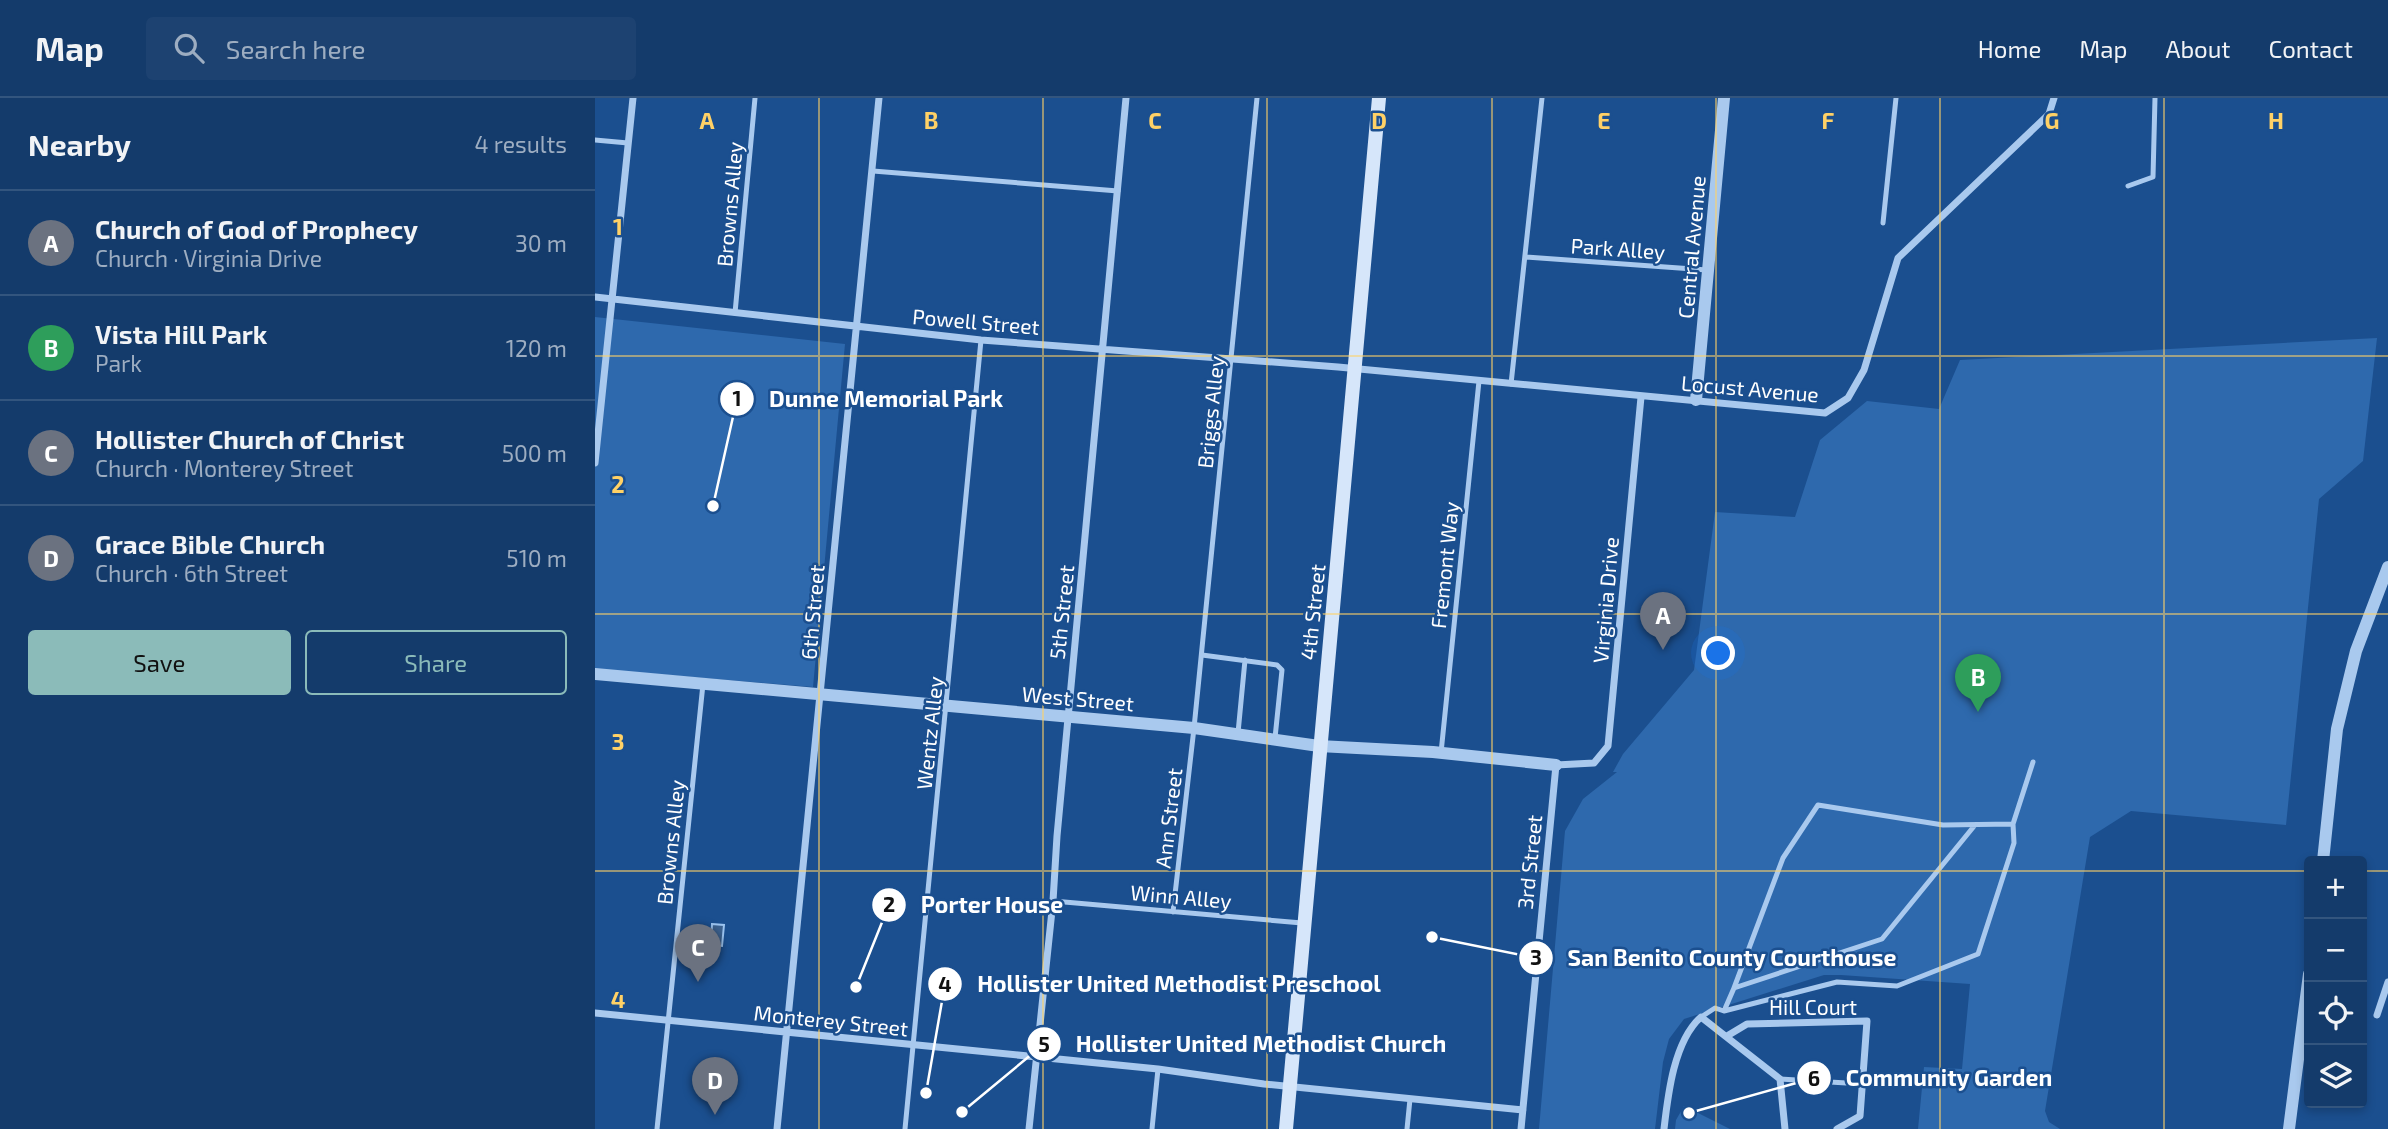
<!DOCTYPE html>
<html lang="en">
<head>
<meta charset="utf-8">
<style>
  body { margin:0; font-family:"Exo 2",sans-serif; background:#1d4271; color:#f1f3f6 }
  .controls { position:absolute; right:21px; bottom:21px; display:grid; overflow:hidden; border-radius:7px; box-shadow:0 4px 10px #0003 }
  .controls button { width:63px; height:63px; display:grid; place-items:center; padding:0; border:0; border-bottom:2px solid #33557e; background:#143b6b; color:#f1f3f6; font:35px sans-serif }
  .you { position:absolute; left:1124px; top:556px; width:24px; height:24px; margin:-18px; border:5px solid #fff; border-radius:50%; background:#1a73e8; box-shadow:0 0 0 10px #1a73e833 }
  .badge { display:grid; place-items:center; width:46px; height:46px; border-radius:50%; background:#8bbbb9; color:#fff; font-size:23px; font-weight:700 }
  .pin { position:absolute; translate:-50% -58px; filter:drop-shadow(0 2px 4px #0008) }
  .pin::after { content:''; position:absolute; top:37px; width:24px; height:21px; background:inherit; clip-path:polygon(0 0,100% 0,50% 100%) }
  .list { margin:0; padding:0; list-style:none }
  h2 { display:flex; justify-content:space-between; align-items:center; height:91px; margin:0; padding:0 28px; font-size:30px }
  h2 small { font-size:23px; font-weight:400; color:#9dadc1 }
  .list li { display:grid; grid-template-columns:46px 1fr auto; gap:21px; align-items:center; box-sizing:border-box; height:105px; padding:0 28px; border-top:2px solid #33557e }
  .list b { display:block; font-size:26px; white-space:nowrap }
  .list p { margin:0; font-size:23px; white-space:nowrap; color:#9dadc1 }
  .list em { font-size:23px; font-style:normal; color:#9dadc1 }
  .actions { display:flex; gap:14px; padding:21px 28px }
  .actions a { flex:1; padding:16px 0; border:2px solid #8bbbb9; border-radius:7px; text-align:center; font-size:24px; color:#8bbbb9 }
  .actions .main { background:#8bbbb9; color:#111 }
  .icon { flex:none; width:38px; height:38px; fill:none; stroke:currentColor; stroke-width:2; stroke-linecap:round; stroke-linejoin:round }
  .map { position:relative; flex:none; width:1793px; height:1031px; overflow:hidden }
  header { display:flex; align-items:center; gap:42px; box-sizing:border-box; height:98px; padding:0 35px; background:#143b6b; border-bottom:2px solid #33557e }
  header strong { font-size:33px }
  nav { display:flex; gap:38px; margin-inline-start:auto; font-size:24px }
  .search { width:490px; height:63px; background:#1d4271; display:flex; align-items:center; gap:18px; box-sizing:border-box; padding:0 24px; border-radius:7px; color:#9dadc1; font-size:26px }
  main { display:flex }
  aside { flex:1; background:#143b6b }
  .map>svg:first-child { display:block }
</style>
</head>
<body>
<header>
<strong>Map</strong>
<div class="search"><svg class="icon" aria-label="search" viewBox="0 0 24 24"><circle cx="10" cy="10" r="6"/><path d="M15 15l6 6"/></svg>Search here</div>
<nav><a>Home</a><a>Map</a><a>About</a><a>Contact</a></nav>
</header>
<main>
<aside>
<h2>Nearby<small>4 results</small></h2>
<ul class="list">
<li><span class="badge" style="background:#6b7280">A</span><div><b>Church of God of Prophecy</b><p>Church · Virginia Drive</p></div><em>30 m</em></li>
<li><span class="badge" style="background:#2e9e5b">B</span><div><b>Vista Hill Park</b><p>Park</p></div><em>120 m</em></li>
<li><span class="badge" style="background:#6b7280">C</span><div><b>Hollister Church of Christ</b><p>Church · Monterey Street</p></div><em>500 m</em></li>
<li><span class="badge" style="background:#6b7280">D</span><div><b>Grace Bible Church</b><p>Church · 6th Street</p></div><em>510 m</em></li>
</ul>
<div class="actions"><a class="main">Save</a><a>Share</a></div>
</aside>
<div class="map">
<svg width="1793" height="1031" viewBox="0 0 1793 1031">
  <rect width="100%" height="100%" fill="#1b4f8f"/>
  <!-- green -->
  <path fill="#2e69ad" d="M0,219L250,246L218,589L0,571Z
    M1782,240L1768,363L1724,401L1691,727L1536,713L1495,739L1450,1013L1454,1024L1465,1031H1323L1329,969L1367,971L1375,886L1246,877H1229L1089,921L1074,941L1068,964L1060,1031H944L970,733L988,701L1022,674H1018L1028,656L1099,572L1120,414L1200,419L1225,342L1272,303L1344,311L1365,262Z
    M1089,1008L1135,1031H1080L1081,1022Z"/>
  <!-- water -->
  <path fill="#3c6290" stroke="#9cc4f0" stroke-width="2" d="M117,826L129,827L127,848L116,847Z"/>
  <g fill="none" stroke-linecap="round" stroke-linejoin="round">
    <!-- service -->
    <path stroke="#a9c9ee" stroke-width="5" d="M0,42L33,45
      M278,73L523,93
      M1533,88L1558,79L1560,0
      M1288,125L1301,0
      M931,159L1112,172
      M140,215L160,0
      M916,286L947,0
      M607,557L682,567L687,572L680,640
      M643,635L650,562
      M846,655L884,283
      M1418,726L1438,664
      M458,803L707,825
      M578,814L599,630L662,0
      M1129,913L1242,884L1302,888L1383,856L1419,745L1418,726L1348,727L1223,707L1188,760L1139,890
      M1106,919L1120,910L1129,913L1139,890L1287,841L1380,727
      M1185,981L1268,986
      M62,1031L108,586
      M310,1031L386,242
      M557,1031L563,971
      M812,1031L815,1001"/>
    <!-- minor -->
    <path stroke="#a9c9ee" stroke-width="7" d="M0,199L386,242L743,269L1230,315L1253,300L1269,272L1303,160L1454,16L1459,0
      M0,365L38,0
      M0,915L563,971L669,986L928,1012
      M1782,917L1793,884
      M1132,938L1152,926L1272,923L1265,1018L1242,1031
      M182,1031L284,0
      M434,1031L458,803L462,738L531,0
      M926,1031L961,667L999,665L1013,648L1046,299
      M1069,1031C1073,996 1079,943 1106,919L1185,981L1190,1031"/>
    <!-- tertiary -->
    <path stroke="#a9c9ee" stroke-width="12" d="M1101,302L1129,0
      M0,576L599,630L724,648L838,654L961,667
      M1728,763L1742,631L1761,553L1793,469
      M1694,1031L1714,876"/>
    <!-- secondary -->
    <path stroke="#d6e6fa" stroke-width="14" d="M691,1031L784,0"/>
  </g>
  <!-- grid -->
  <path fill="none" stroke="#ffd166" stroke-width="2" stroke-opacity="0.55" d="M224,0V1031M448,0V1031M672,0V1031M897,0V1031M1121,0V1031M1345,0V1031M1569,0V1031M0,258H1793M0,516H1793M0,773H1714M1767,773H1793"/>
  <g text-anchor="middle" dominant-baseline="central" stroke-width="5" stroke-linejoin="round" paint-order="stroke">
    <!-- street labels -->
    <g font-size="21" fill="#fff" stroke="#1b4f8f">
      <text transform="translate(134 106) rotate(-85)">Browns Alley</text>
      <text transform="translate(1096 149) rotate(-85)">Central Avenue</text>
      <text transform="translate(1023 150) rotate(4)">Park Alley</text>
      <text transform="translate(381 223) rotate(5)">Powell Street</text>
      <text transform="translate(1155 290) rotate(5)">Locust Avenue</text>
      <text transform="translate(615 314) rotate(-84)">Briggs Alley</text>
      <text transform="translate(849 467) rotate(-84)">Fremont Way</text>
      <text transform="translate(1010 502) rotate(-85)">Virginia Drive</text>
      <text transform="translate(217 514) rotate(-85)">6th Street</text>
      <text transform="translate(466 514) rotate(-84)">5th Street</text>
      <text transform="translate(717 514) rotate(-84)">4th Street</text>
      <text transform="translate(483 600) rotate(5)">West Street</text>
      <text transform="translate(334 635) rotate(-84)">Wentz Alley</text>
      <text transform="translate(573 720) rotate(-83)">Ann Street</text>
      <text transform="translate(75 744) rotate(-84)">Browns Alley</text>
      <text transform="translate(934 764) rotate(-84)">3rd Street</text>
      <text transform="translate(586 798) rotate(5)">Winn Alley</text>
      <text x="1218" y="908">Hill Court</text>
      <text transform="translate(236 922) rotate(6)">Monterey Street</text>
    </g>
  </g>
  <g font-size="23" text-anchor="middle" font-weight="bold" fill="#ffd166" stroke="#1b4f8f" stroke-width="5" stroke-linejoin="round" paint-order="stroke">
    <text x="112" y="31">A</text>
    <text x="336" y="31">B</text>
    <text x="560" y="31">C</text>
    <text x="784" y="31">D</text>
    <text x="1009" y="31">E</text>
    <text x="1233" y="31">F</text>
    <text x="1457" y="31">G</text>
    <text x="1681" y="31">H</text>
    <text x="23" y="137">1</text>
    <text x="23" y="395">2</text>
    <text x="23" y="652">3</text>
    <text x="23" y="910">4</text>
  </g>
  <!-- callouts -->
  <path fill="none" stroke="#fff" stroke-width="2.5" d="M118 408L142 301M261 889L294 807M837 839L941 860M331 995L350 886M367 1014L449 946M1094 1015L1219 980"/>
  <g fill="#fff" stroke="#1b4f8f" stroke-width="2.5">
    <circle cx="118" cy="408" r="7"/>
    <circle cx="261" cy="889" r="7"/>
    <circle cx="837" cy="839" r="7"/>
    <circle cx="331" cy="995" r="7"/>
    <circle cx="367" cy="1014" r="7"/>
    <circle cx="1094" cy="1015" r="7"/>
    <circle cx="142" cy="301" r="18"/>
    <circle cx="294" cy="807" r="18"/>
    <circle cx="941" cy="860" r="18"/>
    <circle cx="350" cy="886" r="18"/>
    <circle cx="449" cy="946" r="18"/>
    <circle cx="1219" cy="980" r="18"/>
  </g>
  <g font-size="21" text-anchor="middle" font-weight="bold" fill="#111">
    <text x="142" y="308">1</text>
    <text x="294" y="814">2</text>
    <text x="941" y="867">3</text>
    <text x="350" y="894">4</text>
    <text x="449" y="954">5</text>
    <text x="1219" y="988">6</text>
  </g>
  <g font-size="23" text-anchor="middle" font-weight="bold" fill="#fff" stroke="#1b4f8f" stroke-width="5" stroke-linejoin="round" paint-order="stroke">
    <text x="291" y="309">Dunne Memorial Park</text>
    <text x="397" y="815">Porter House</text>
    <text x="1137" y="868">San Benito County Courthouse</text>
    <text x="584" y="894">Hollister United Methodist Preschool</text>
    <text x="666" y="954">Hollister United Methodist Church</text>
    <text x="1354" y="988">Community Garden</text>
  </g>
</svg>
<div class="controls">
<button>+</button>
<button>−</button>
<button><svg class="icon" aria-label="locate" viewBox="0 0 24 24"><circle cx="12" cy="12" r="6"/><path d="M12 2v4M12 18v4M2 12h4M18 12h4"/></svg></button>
<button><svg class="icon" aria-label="layers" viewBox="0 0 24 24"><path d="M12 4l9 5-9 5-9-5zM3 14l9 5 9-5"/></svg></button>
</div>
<div class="you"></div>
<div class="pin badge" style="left:1068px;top:552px;background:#6b7280">A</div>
<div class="pin badge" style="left:1383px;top:614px;background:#2e9e5b">B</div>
<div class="pin badge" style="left:103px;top:884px;background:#6b7280">C</div>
<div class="pin badge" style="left:120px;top:1017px;background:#6b7280">D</div>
</div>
</main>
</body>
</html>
